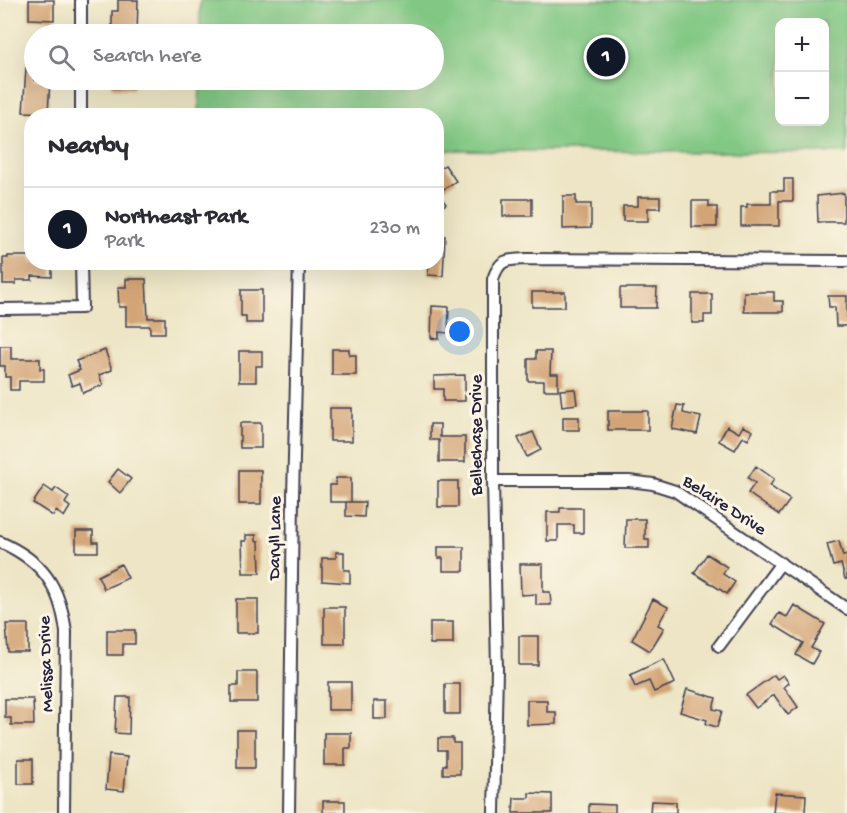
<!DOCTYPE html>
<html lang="en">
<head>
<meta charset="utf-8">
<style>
  body { margin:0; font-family:"Gochi Hand",sans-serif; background:#f7f7f7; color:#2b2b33 }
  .controls { position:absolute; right:18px; top:18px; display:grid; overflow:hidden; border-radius:12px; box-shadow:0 6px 24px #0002 }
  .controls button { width:54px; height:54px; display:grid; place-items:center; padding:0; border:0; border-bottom:2px solid #e1e1e2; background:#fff; color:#2b2b33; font:30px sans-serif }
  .you { position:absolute; left:460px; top:332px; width:21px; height:21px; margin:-15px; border:4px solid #fff; border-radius:50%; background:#1a73e8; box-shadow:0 0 0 9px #1a73e833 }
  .badge { display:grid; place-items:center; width:39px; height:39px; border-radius:50%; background:#111827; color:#fff; font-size:20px; font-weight:700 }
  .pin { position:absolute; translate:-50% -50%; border:3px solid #fff; box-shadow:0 2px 6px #0006 }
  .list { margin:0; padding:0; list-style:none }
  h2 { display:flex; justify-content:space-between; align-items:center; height:78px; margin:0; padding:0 24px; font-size:26px }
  h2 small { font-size:20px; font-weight:400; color:#7c7c81 }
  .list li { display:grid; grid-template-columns:39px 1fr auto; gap:18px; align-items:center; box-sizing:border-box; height:84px; padding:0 24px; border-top:2px solid #e1e1e2 }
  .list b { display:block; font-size:22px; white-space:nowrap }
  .list p { margin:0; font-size:20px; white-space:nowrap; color:#7c7c81 }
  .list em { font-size:20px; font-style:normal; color:#7c7c81 }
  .icon { flex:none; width:33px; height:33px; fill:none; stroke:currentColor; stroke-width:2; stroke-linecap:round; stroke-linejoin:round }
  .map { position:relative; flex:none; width:847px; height:813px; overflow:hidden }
  .search { position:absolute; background:#fff; box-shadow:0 6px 24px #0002; left:24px; top:24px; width:420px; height:66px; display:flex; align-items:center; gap:15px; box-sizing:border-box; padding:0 21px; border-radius:33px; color:#7c7c81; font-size:22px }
  .panel { position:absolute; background:#fff; box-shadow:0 6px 24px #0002; left:24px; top:108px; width:420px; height:162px; border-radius:24px }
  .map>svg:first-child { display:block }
</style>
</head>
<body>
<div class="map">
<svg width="847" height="813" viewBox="0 0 847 813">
  <rect width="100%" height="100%" fill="#fcf5e5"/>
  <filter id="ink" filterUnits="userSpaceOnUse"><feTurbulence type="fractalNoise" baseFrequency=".0167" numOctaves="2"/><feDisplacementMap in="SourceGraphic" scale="12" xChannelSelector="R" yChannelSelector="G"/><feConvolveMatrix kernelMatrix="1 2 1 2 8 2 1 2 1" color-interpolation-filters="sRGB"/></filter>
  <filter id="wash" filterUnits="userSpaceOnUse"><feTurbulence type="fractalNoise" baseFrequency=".008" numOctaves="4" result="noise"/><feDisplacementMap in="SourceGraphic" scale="24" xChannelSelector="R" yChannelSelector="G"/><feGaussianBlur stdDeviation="1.35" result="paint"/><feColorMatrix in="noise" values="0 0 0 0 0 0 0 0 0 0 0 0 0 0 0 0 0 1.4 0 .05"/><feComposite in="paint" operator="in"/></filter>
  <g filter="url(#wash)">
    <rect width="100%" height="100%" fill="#ede5c5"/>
    <!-- green -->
    <path fill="#82c884" stroke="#527560" stroke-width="1.5" fill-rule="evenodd" d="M200,0H847V153L437,150L436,116L199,115L200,80H434V34H200ZM780,22H824V122H780Z"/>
    <g id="blocks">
      <!-- building -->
      <path fill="#d3a476" d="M29,0H54V20L29,19Z
        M118,0H138L137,34H112V11H118Z
        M26,68H34V80H50L48,113L23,112Z
        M112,80H133V89L112,88Z
        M445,165L456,181L438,193L446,204L436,211V171Z
        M784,179H793V201H779V226H741V207H747V204H771V191H784Z
        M844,193V222H818L817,196Z
        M563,196H576V204H591V228L563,229Z
        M638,197H660V208H648V221H623V206H638Z
        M503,199H532V216H503Z
        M692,201H709V207H717V227H692Z
        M436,236H445L443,276L428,275L429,262H436Z
        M8,256H32V262H52V277L32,276V280H16V284H3V258H8Z
        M126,279H146L148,318H165V333H150V326H126V307H119L118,287H126Z
        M620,288H657L656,308H620Z
        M241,290H262V323H246V316H241Z
        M532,292H565V307H532Z
        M744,292H774V301H783V312H744Z
        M692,294H712V315H704V323H692Z
        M828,296H847V326H836L835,307H829Z
        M432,306L449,307L448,333L439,332V339L431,338Z
        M0,346H11V359H40V369H44V381H19V390H10V377H5V366H0Z
        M332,349H349V355H356V375H332Z
        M105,350L112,370L99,375L103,385L83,393L80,383L72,386L68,375L80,370L76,361Z
        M239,351H262V366H256V382H239Z
        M536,351H551L550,374H558V390H544V381H528V359H536Z
        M465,375V401H443V389H434V376Z
        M575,389L577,404L562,406L560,390Z
        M677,405L684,406L683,413L701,417L697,434L672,429Z
        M330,408H352V441H330Z
        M608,411H648V430H608Z
        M563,417H579V430H563Z
        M240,423H261V448H240Z
        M430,424H440V437H465V462H439V440H430Z
        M727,426L739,433L743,426L753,431L748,440L743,437L735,450L719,441Z
        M533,432L541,450L527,457L518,438Z
        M756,466L774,479L770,486L790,500L779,515L748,493L755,483L748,478Z
        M118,469L131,479L120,493L108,482Z
        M239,470H261V504H239Z
        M336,478H351V502H330V485H336Z
        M438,481H458V507H438Z
        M44,486L53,492L56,488L69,497L65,503L70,507L64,517L56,511L53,516L33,503Z
        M346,502H365L364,517L346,516Z
        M560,508H583V533H574V525H558V541H547V512H560Z
        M626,519H645V539H649V548H625Z
        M76,531H93V542H98V552H76Z
        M246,535H256V541H259L260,573H243L242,541H246Z
        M839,541L843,556L847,555V579H845L841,564L833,566L827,544Z
        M438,547H464V571H443V558H438Z
        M336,552H344V570H350V583L322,581V558H336Z
        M707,554L727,567L723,574L735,582L727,594L694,573Z
        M121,564L128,578L104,589L98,576Z
        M520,564H543V592H550L551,605H536V594L521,595Z
        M236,599H258V633H236Z
        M653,599L668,607L658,625L664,628L650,651L632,640Z
        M794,605L825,624L811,648L819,652L812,664L796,655L803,643L772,624L779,613L787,617Z
        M324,607H345V644H324Z
        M430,622H453V644H430Z
        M6,624H28V652H8Z
        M107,630H135V644H123V655H107Z
        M519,636H538V665H519Z
        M664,659L675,683L654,692L649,681L635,687L630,675Z
        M238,672H257V702H231V686H238Z
        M774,675L777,679L783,675L789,683L784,687L798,707L788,715L774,695L756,708L746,695Z
        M328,682H351V710H328Z
        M445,684H460V714H445Z
        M687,689L716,698L713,709L722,711L717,727L706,724L707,720L680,712Z
        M117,697H130L129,734L115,733Z
        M5,699H33L34,725H11V718H5Z
        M527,700H547V712H556V724L527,725Z
        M374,701H387V719H374Z
        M237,730H255V768H237Z
        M324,733H351V748H345V765H324Z
        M438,738H453V743H460V774H443V765H446V750H438Z
        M109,755L127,757L124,791L106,789Z
        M18,759H33V784H18Z
        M529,793L552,794V813H513L514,798H529Z
        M775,793L806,795L805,813H773Z
        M323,801H345V813H323Z
        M651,801L676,802V813H650Z
        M589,804L615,805V813H589Z"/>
    </g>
  </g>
  <g filter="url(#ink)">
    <use href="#blocks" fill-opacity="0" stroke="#403f50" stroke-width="1.5"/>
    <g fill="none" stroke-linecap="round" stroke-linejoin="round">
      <!-- minor casing -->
      <g stroke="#403f50" stroke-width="14">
        <path id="minor" d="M81,0V34
          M81,80V116
          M0,309L82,308L81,262
          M493,481H629L653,484L675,491L847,609
          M0,542C43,561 60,586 66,632L64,813
          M719,646L781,563
          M289,813L293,496L299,262
          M494,813L497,669L493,481V279C500,258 507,260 527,259L847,261"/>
      </g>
      <!-- minor -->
      <use href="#minor" stroke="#fff" stroke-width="10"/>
    </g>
  </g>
  <g text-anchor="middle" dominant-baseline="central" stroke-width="6" stroke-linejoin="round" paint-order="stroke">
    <!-- street labels -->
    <g font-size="18" fill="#22223b" stroke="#fcf5e5">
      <text transform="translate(477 435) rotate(-90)">Bellechase Drive</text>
      <text transform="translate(724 506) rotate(33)">Belaire Drive</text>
      <text transform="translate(276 538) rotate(-89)">Daryll Lane</text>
      <text transform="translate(47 664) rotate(-92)">Melissa Drive</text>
    </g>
  </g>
</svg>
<div class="controls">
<button>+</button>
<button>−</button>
</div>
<div class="you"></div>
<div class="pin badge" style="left:606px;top:57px">1</div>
<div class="search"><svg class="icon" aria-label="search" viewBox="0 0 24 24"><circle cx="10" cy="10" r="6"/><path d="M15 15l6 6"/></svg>Search here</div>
<section class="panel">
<h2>Nearby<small></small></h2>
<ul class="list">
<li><span class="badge">1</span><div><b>Northeast Park</b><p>Park</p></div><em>230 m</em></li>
</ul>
</section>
</div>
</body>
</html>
